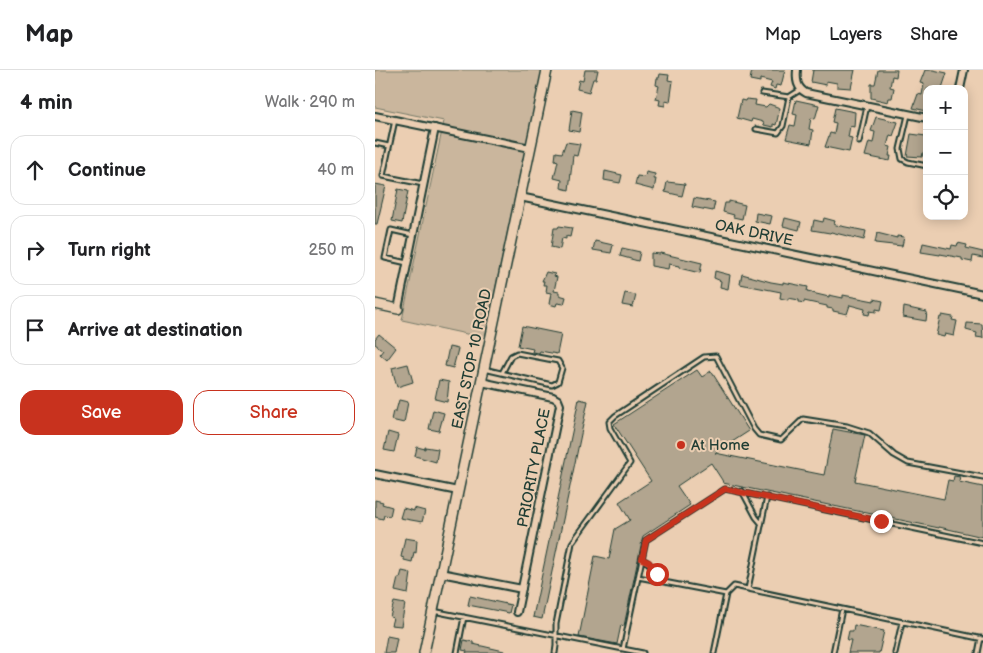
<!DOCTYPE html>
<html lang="en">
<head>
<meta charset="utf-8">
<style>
  body { margin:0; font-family:"Balsamiq Sans",sans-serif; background:#f6f6f6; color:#202124 }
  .controls { position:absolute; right:15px; top:15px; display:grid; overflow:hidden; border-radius:10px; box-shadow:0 2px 12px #0003 }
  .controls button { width:45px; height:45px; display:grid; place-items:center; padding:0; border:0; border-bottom:1px solid #e0e0e0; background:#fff; color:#202124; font:25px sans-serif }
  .stop { position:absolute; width:15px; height:15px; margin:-11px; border:4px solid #c8321e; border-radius:50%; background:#fff }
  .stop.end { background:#c8321e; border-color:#fff; box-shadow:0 1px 5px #0008 }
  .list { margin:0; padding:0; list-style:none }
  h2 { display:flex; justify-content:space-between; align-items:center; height:65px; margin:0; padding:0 20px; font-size:21px }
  h2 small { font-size:16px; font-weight:400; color:#757577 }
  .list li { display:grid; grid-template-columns:32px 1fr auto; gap:15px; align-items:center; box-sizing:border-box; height:70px; margin:0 10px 10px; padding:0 10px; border:1px solid #e0e0e0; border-radius:15px }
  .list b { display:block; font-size:19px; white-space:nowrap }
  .list em { font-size:16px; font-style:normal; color:#757577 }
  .actions { display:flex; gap:10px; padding:15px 20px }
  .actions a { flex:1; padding:11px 0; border:1px solid #c8321e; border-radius:15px; text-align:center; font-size:18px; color:#c8321e }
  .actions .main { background:#c8321e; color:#fff }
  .icon { flex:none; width:28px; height:28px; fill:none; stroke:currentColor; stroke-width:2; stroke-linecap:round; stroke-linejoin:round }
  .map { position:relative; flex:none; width:608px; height:583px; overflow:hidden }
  header { display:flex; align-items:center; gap:30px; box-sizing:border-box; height:70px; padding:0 25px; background:#fff; border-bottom:1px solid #e0e0e0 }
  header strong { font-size:24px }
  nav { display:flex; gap:28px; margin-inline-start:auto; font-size:18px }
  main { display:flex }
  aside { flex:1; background:#fff }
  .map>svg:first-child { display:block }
</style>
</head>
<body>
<header>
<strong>Map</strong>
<nav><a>Map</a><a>Layers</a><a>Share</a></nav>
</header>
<main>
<aside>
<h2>4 min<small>Walk · 290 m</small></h2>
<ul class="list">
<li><svg class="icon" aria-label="ahead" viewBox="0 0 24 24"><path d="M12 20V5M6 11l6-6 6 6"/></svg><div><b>Continue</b></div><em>40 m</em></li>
<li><svg class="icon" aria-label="right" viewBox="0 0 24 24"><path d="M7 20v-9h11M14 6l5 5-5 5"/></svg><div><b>Turn right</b></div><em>250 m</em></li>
<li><svg class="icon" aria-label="arrive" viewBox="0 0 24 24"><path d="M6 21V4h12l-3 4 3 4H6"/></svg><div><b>Arrive at destination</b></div></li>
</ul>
<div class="actions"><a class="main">Save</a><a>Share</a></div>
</aside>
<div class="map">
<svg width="608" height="583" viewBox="0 0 608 583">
  <rect width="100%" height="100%" fill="#ebceb2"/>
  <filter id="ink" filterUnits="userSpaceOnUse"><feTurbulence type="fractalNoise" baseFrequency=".02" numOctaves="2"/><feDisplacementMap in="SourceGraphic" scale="10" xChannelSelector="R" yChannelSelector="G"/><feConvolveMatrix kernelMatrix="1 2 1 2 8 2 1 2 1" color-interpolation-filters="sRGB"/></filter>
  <g filter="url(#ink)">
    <!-- green -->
    <path fill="#cab69d" stroke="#747a68" d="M0,0H167L110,268L27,250L69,51L0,37Z"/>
    <!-- building -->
    <path fill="#b2a58f" stroke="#1f3d34" d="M210,0H223L221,9H218L214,22L202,19L204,10L208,11Z
      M377,0H410L406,16L401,15L400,19L395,17L397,12L385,9V12L375,10Z
      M438,0H480L476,18L462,17V13L451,11V15L436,12Z
      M503,0H522L521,7L517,6L515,17L519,18L517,28H514L513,32L496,28V14H500Z
      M550,0H558L572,3L567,18L552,19V41L538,38L543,24L547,25L549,14L545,13Z
      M285,4L294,5L293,10L298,11L295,32L290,31V36L284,35L285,30L281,29L284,16L281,15L282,8H284Z
      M371,29L381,30L380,35L391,37L394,34L405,38L401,55L398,54V57L389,55L388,52L377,49L376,52L362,48L366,30L370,31Z
      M421,30L444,35L440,49L436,48L434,59L438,60L436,74L411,69L415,55L420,56L422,45L418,44Z
      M460,38L480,42L479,57L475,56L473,67L477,68L474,82L450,77L455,63L459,64L461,53L457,52Z
      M197,40L207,42L204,62L194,60Z
      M501,47L523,52L518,66L515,65L512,76L516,77L514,86H516L515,91L490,86L494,72L498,73L500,62L496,61Z
      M536,64L551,66L552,84L548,83L547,87L532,86Z
      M191,72L205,74L202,86L198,85L194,120L186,118L187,110L179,108L183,91L180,90L181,82L187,83Z
      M230,101L247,105L245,113L229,110Z
      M271,102L280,104L279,109H281L279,120L260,115L262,106L270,107Z
      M292,112L310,114L307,126L290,122Z
      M0,114L11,116L2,154H0Z
      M23,119L33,121L27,153L17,151Z
      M319,128L340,132L338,141L317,137Z
      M354,131L370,135L367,149L358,147L359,145L348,142L350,133H354Z
      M381,143L397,146L395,154L380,151Z
      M410,148L426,152L424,160L408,156Z
      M449,148L460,151L459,154L461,155L491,161L489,170L456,162L455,163L437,160L439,150L448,152Z
      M184,156L197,158L195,167L191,166V169L187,168L185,179L176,177L179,158H183Z
      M502,163L522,168V166L529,167L527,176L500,173Z
      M220,171L238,175L236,183L218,180Z
      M548,173L576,179L577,175L582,176L583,173L592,175L591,178L608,182V188L598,186L597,192L587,190V188L565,184V185L546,182Z
      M247,178L265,182L263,191L245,186Z
      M276,183L285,184V183L327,193L325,203L304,198V196L294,194L293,199L276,196Z
      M340,201L355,205L353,219L345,217L346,211L339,208Z
      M171,202L180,204L179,206L182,207L179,221L184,222V225L191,227L189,234L182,233L181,236L174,234L176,223L171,222L172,215H168L169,211H167Z
      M367,204L396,212L408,214V212L433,217L432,221L437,222V223L454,227V225L468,228V225L499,231V229L508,231L506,240L501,239V242L495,241L494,245L489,244L490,239L475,235L472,244L458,241V239L452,238V236L429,231V233L424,232V230L413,228V230L405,228L406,222L365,214Z
      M250,223L261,225L258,237L247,235Z
      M529,237L552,242L551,251L528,247Z
      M567,245L578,247L577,250L582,251L579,266L570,264L569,267L561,265L565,247H567Z
      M592,253L607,254L608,268L601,267L602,263L591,260Z
      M147,256L186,264L182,284L165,281L164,283L157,282L158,279L143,276Z
      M4,264L21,278L12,290L5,284L8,280L0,274V269Z
      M74,277L83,279L78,298L70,296Z
      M33,294L38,312L22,317L17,298Z
      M322,300L327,307L336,301L374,361L340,383L449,405L458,359L490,365L480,411L569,429L573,410L578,411L579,406L585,407L584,412L608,417V467L564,457V458L348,413L347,410L336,393L302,416L315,435L268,466L249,556L246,555L242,574L204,567L220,486L234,489L240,459L255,450L244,432L276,411L239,354Z
      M64,310L74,312L72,332L60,329Z
      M204,329L213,331L167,549L158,547Z
      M24,330L33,332L29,353L16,350L18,341H21Z
      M58,340L69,343L64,361L54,359Z
      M13,362L23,365L19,382L9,380Z
      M42,377L50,379V377L63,379L61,392L40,386Z
      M0,430L8,432L7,434L17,437L15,446L9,445L8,449L0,447Z
      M28,438L39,441V438L50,441L47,452L25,448Z
      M30,468L42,470L41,483L39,482L37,492L29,490V488L26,487Z
      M27,501L36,503L33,524L20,521L23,508H25Z
      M95,526L136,535L134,543L93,535Z
      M19,532L30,534L26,556L16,555L18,548L15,547Z
      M479,555L509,561L504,583H473L476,570H472L474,561H478Z
      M12,566L22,568L19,583H9Z
      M89,570L98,572V574L129,581V583H91L92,581L87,580Z"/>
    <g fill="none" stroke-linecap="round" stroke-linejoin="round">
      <!-- lane casing -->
      <g stroke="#1f3d34" stroke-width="7">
        <path id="lane" d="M387,23L414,27L425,20
          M533,45L525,79L527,89L533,92L552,96
          M20,50L8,106L48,114
          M381,59L403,63L408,56L414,27
          M484,72L492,36
          M0,73L14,76
          M32,193L10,188L16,160L38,165
          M109,299L177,315L183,312L187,298L183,291L142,283L136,286L127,303
          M367,421L381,447L386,453
          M267,489C276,493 281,501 283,511
          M263,507L351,524
          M373,519L392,427
          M58,541L268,583
          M248,579L271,470L350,419L608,473
          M82,583L89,547
          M180,583L181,576V554L197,473L255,393L235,358L234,352L240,346L329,287L341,286L379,359L384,365L406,370L428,349L472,356L494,363L519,385L533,393L608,407
          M339,583L351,524L359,516L608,569
          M458,583L467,539
          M520,583L527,552
          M603,583L606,568"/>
      </g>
      <!-- street casing -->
      <g stroke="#1f3d34" stroke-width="10">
        <path id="street" d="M422,0C421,10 422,18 431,23L552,48
          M585,19L589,0
          M0,46L155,78
          M145,127L608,224
          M23,239L60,58
          M106,312L178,327L183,330L185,335L142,542
          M0,404L83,421
          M66,503L147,519"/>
      </g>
      <!-- secondary casing -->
      <g stroke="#1f3d34" stroke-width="12">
        <path id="secondary" d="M0,234L23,239
          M49,583L172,0"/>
      </g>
      <!-- lane -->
      <use href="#lane" stroke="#ebceb2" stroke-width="3"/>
      <!-- street -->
      <use href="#street" stroke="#ebceb2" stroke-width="6"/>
      <!-- secondary -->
      <use href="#secondary" stroke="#ebceb2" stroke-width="9"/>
    </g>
  </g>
  <g fill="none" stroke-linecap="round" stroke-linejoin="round" filter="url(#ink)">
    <!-- route -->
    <path stroke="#c8321e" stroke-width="6" d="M282,504L274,492L267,489L271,470L350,419L506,451"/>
  </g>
  <!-- markers -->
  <circle fill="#c8321e" stroke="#ebceb2" stroke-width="2" cx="306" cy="375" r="5"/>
  <g text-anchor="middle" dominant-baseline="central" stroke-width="4" stroke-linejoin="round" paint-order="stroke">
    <!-- street labels -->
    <g font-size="15" fill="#1f3d34" stroke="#ebceb2">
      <text transform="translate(379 163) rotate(12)">OAK DRIVE</text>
      <text transform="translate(97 289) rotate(-78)">EAST STOP 10 ROAD</text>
      <text transform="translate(159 398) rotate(-79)">PRIORITY PLACE</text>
    </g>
    <!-- poi labels -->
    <g font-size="15" fill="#1f3d34" stroke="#ebceb2" text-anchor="start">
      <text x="316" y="375">At Home</text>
    </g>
  </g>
</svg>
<div class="controls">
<button>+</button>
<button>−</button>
<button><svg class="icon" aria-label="locate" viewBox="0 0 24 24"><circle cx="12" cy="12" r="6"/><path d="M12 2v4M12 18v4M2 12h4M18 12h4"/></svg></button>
</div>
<div class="stop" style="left:282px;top:504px"></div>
<div class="stop end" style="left:506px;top:451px"></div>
</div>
</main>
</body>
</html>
